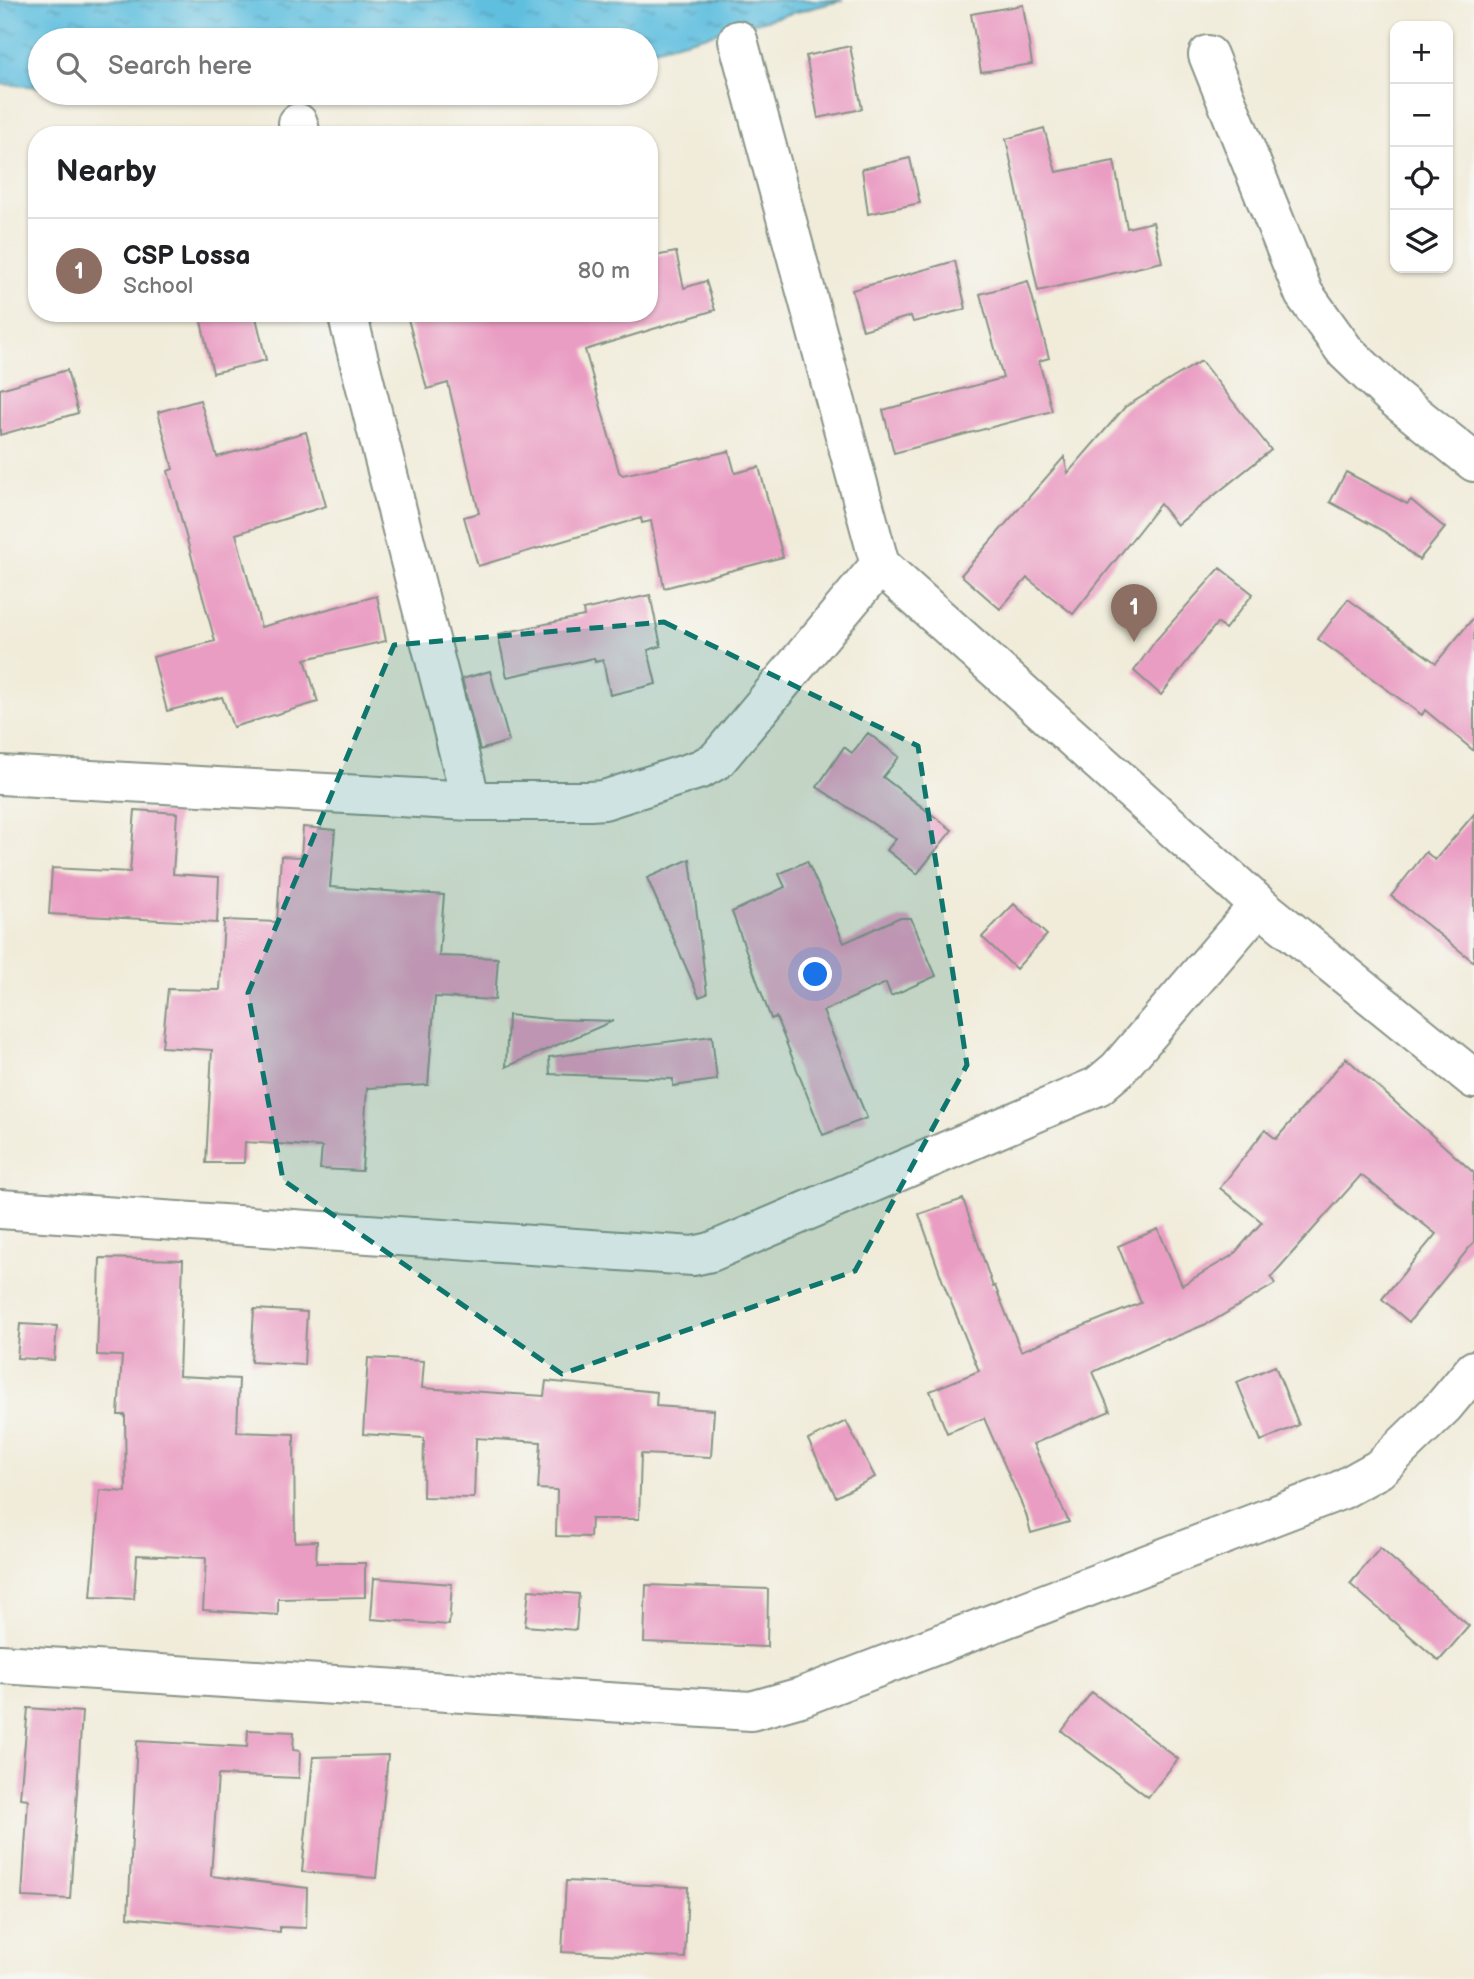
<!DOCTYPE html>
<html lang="en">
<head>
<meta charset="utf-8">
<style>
  body { margin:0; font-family:"Balsamiq Sans",sans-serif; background:#f6f6f6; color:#202124 }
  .controls { position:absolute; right:21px; top:21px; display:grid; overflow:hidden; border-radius:14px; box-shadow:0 2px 5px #0004 }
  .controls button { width:63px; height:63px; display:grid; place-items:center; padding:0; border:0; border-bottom:2px solid #e0e0e0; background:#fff; color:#202124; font:35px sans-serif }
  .you { position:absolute; left:816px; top:975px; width:24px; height:24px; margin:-18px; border:5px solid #fff; border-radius:50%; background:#1a73e8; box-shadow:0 0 0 10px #1a73e833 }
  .badge { display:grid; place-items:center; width:46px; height:46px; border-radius:50%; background:#0f766e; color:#fff; font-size:23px; font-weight:700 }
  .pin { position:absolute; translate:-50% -58px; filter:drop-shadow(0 2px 4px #0008) }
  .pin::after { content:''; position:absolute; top:37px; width:24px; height:21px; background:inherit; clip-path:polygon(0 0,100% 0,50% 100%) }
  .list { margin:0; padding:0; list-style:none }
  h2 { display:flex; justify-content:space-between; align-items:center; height:91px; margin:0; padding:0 28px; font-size:30px }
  h2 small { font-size:23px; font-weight:400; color:#757577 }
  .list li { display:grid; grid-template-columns:46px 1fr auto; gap:21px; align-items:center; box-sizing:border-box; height:105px; padding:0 28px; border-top:2px solid #e0e0e0 }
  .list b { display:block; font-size:26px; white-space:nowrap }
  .list p { margin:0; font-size:23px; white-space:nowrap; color:#757577 }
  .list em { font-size:23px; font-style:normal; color:#757577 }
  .icon { flex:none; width:38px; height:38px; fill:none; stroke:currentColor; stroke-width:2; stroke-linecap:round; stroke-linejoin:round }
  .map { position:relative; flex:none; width:1474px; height:1979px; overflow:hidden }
  .search { position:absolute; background:#fff; box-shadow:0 2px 5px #0004; left:28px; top:28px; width:630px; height:77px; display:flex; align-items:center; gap:18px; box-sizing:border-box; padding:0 24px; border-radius:38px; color:#757577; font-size:26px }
  .panel { position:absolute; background:#fff; box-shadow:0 2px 5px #0004; left:28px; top:126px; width:630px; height:196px; border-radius:28px }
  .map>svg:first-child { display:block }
</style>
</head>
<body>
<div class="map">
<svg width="1474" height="1979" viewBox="0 0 1474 1979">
  <defs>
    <pattern id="water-ripples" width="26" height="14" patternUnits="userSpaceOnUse" patternTransform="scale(1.75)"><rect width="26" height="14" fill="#61bfdf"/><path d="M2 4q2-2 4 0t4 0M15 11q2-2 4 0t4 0" fill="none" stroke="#4f9cb6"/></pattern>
  </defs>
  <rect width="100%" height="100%" fill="#f6f6f2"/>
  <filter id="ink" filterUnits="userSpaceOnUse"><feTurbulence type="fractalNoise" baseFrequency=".0143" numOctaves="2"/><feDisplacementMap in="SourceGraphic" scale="14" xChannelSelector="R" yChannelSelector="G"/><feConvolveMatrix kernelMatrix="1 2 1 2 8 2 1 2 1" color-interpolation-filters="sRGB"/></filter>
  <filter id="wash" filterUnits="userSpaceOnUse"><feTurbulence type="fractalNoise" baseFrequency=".00686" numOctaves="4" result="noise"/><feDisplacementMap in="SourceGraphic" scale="28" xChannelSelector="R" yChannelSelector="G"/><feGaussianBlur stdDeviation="1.57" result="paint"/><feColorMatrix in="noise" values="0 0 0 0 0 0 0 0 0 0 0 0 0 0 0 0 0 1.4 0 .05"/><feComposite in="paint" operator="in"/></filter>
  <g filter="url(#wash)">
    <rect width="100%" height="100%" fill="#f1ecda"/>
    <!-- water -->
    <path fill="url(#water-ripples)" stroke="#407e8a" stroke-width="2" d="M0,0H843L646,51V40H40V87L0,84Z"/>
    <g id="blocks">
      <!-- building -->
      <path fill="#ea9dc3" d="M1023,5L1032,64L981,72L971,14Z
        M850,46L862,109L818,118L806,56Z
        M1044,128L1056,172L1114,161L1127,228L1153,222L1162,262L1038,291L1006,139Z
        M910,158L920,203L868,214L862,169Z
        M676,252L684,288L706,281L715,310L585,350L619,472L623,475L729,451L735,473L759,467L783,557L664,588L651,521L642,523L641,518L478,566L464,517L479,513L448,383L427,389L408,319L427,313H649V257Z
        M955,261L966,309L913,322L911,316L863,330L852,290Z
        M1028,281L1049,358L1039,361L1052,411L894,453L883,410L1003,378L980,294Z
        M199,313H255L266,360L213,373Z
        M1201,361L1271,450L1177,525L1160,504L1073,614L1027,578L1000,609L961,575L1064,457L1068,473L1125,407Z
        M67,370L78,413L0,435V389Z
        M200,400L217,457L306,432L326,506L236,534L261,627L377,596L386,641L305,659L318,702L233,727L222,697L167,711L153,657L215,641L168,471L173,469L158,412Z
        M1346,472L1407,504L1411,500L1445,528L1419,560L1385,532L1330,502Z
        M1220,568L1253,594L1225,629L1217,623L1161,695L1134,671L1156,640Z
        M650,595L661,646L648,650L656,684L610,695L603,660L595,662L594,658L507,677L498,634L584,616L583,610Z
        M1348,599L1436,663L1474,617V751L1425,710L1422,715L1318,639Z
        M490,671L509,741L480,750L462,679Z
        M868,733L899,757L883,777L952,830L917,874L887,850L896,839L817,787L844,747L852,753Z
        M135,810L177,813L173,874L219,877L217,923L49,914L52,868L130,872Z
        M1474,814V962L1391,896L1426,852L1435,860Z
        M303,827L335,830L330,887L444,895L439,956L498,958L495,1000L435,997L428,1085L367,1088L362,1171L320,1169L322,1147L245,1142L244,1163H206L212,1050L162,1047L168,989L220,990L224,920L277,922L281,856L301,857Z
        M690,859L707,994L699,997L647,878Z
        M807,861L844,943L898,918H911L936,976L891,996L886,983L823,1011L867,1118L823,1135L776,1017L771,1019L732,912L785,887L779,874Z
        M1014,904L1047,935L1016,969L982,937Z
        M508,1015L549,1019L613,1021L506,1067Z
        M712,1036L717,1080L673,1086V1079L550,1074L549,1057Z
        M1346,1058L1474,1173V1242L1409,1322L1382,1299L1436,1234L1361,1175L1271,1277L1275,1284L1211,1322L1168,1340L1167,1338L1093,1372L1110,1411L1033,1444L1069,1522L1031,1533L1026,1514L984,1418L947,1433L930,1391L979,1371L944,1285L919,1214L963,1199L993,1287L995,1286L1021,1351L1141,1303L1118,1246L1158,1229L1182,1285L1233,1255L1262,1222L1220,1188L1265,1130L1276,1139Z
        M100,1258L183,1260L179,1376L239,1379L237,1432L294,1434L295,1542L317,1541L316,1563H365V1597L278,1599V1615L203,1610L206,1558L137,1555L134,1599L91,1597L100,1490L126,1492L125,1415H118L122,1356L97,1355Z
        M254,1309L307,1312L304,1365L251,1362Z
        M20,1324L57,1326L54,1360L17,1358Z
        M368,1358L424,1361L422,1388L544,1396L546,1381L657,1392L656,1406L714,1410L711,1457L641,1454L639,1519H591L590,1537L556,1536L557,1490L538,1489L541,1442L476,1438L474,1498L423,1497L424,1438L363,1434Z
        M1275,1366L1299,1425L1261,1441L1237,1382Z
        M846,1421L875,1477L836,1497L808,1440Z
        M1380,1548L1469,1626L1439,1661L1350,1584Z
        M374,1578L452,1584L449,1625L371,1619Z
        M646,1585L768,1589L767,1647L644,1642Z
        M529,1590L579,1594L576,1630L525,1626Z
        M1092,1692L1178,1759L1148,1797L1062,1731Z
        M28,1708L82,1712L70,1899L22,1897L28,1799L20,1798Z
        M248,1730L294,1732L293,1750L300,1751L299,1778L218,1775L211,1876L307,1888L306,1928L280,1927V1932L128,1917L137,1741L247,1747Z
        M388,1755L376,1878L302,1872L313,1757Z
        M566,1881L688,1887L685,1958L562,1952Z"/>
    </g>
  </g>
  <g filter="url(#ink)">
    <use href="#blocks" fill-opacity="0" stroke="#889487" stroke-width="2"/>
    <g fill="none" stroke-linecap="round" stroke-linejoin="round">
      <!-- street casing -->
      <g stroke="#889487" stroke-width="42">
        <path id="street" d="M738,40L880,565L1259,905L1474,1079
          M1208,55L1304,294L1345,351L1392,396L1474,462
          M298,123L301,135
          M347,313L471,801
          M0,775L471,801H590L604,800L701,769L717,760L880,565
          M0,1209L693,1256L711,1252L1098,1086L1118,1069L1259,905
          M0,1664L751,1711L801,1697L1341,1490L1379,1469L1444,1406L1474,1370"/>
      </g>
      <!-- street -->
      <use href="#street" stroke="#fff" stroke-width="38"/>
    </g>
  </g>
  <!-- marked area -->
  <path fill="#0f766e" fill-opacity="0.2" stroke="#0f766e" stroke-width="5" stroke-dasharray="14 9" stroke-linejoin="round" d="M664,622L918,746L967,1065L855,1271L562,1374L283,1180L248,993L394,645Z"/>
</svg>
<div class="controls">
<button>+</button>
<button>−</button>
<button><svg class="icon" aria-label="locate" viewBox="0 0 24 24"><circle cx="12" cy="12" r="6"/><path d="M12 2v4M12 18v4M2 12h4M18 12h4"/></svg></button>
<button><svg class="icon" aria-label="layers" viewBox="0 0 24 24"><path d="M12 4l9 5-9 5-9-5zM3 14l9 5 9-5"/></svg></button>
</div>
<div class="you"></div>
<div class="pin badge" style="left:1134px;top:642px;background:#8d6e63">1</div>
<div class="search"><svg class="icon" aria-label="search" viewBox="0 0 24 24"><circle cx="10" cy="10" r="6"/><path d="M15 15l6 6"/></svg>Search here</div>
<section class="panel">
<h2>Nearby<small></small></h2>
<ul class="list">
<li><span class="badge" style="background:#8d6e63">1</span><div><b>CSP Lossa</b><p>School</p></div><em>80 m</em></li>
</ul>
</section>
</div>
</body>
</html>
